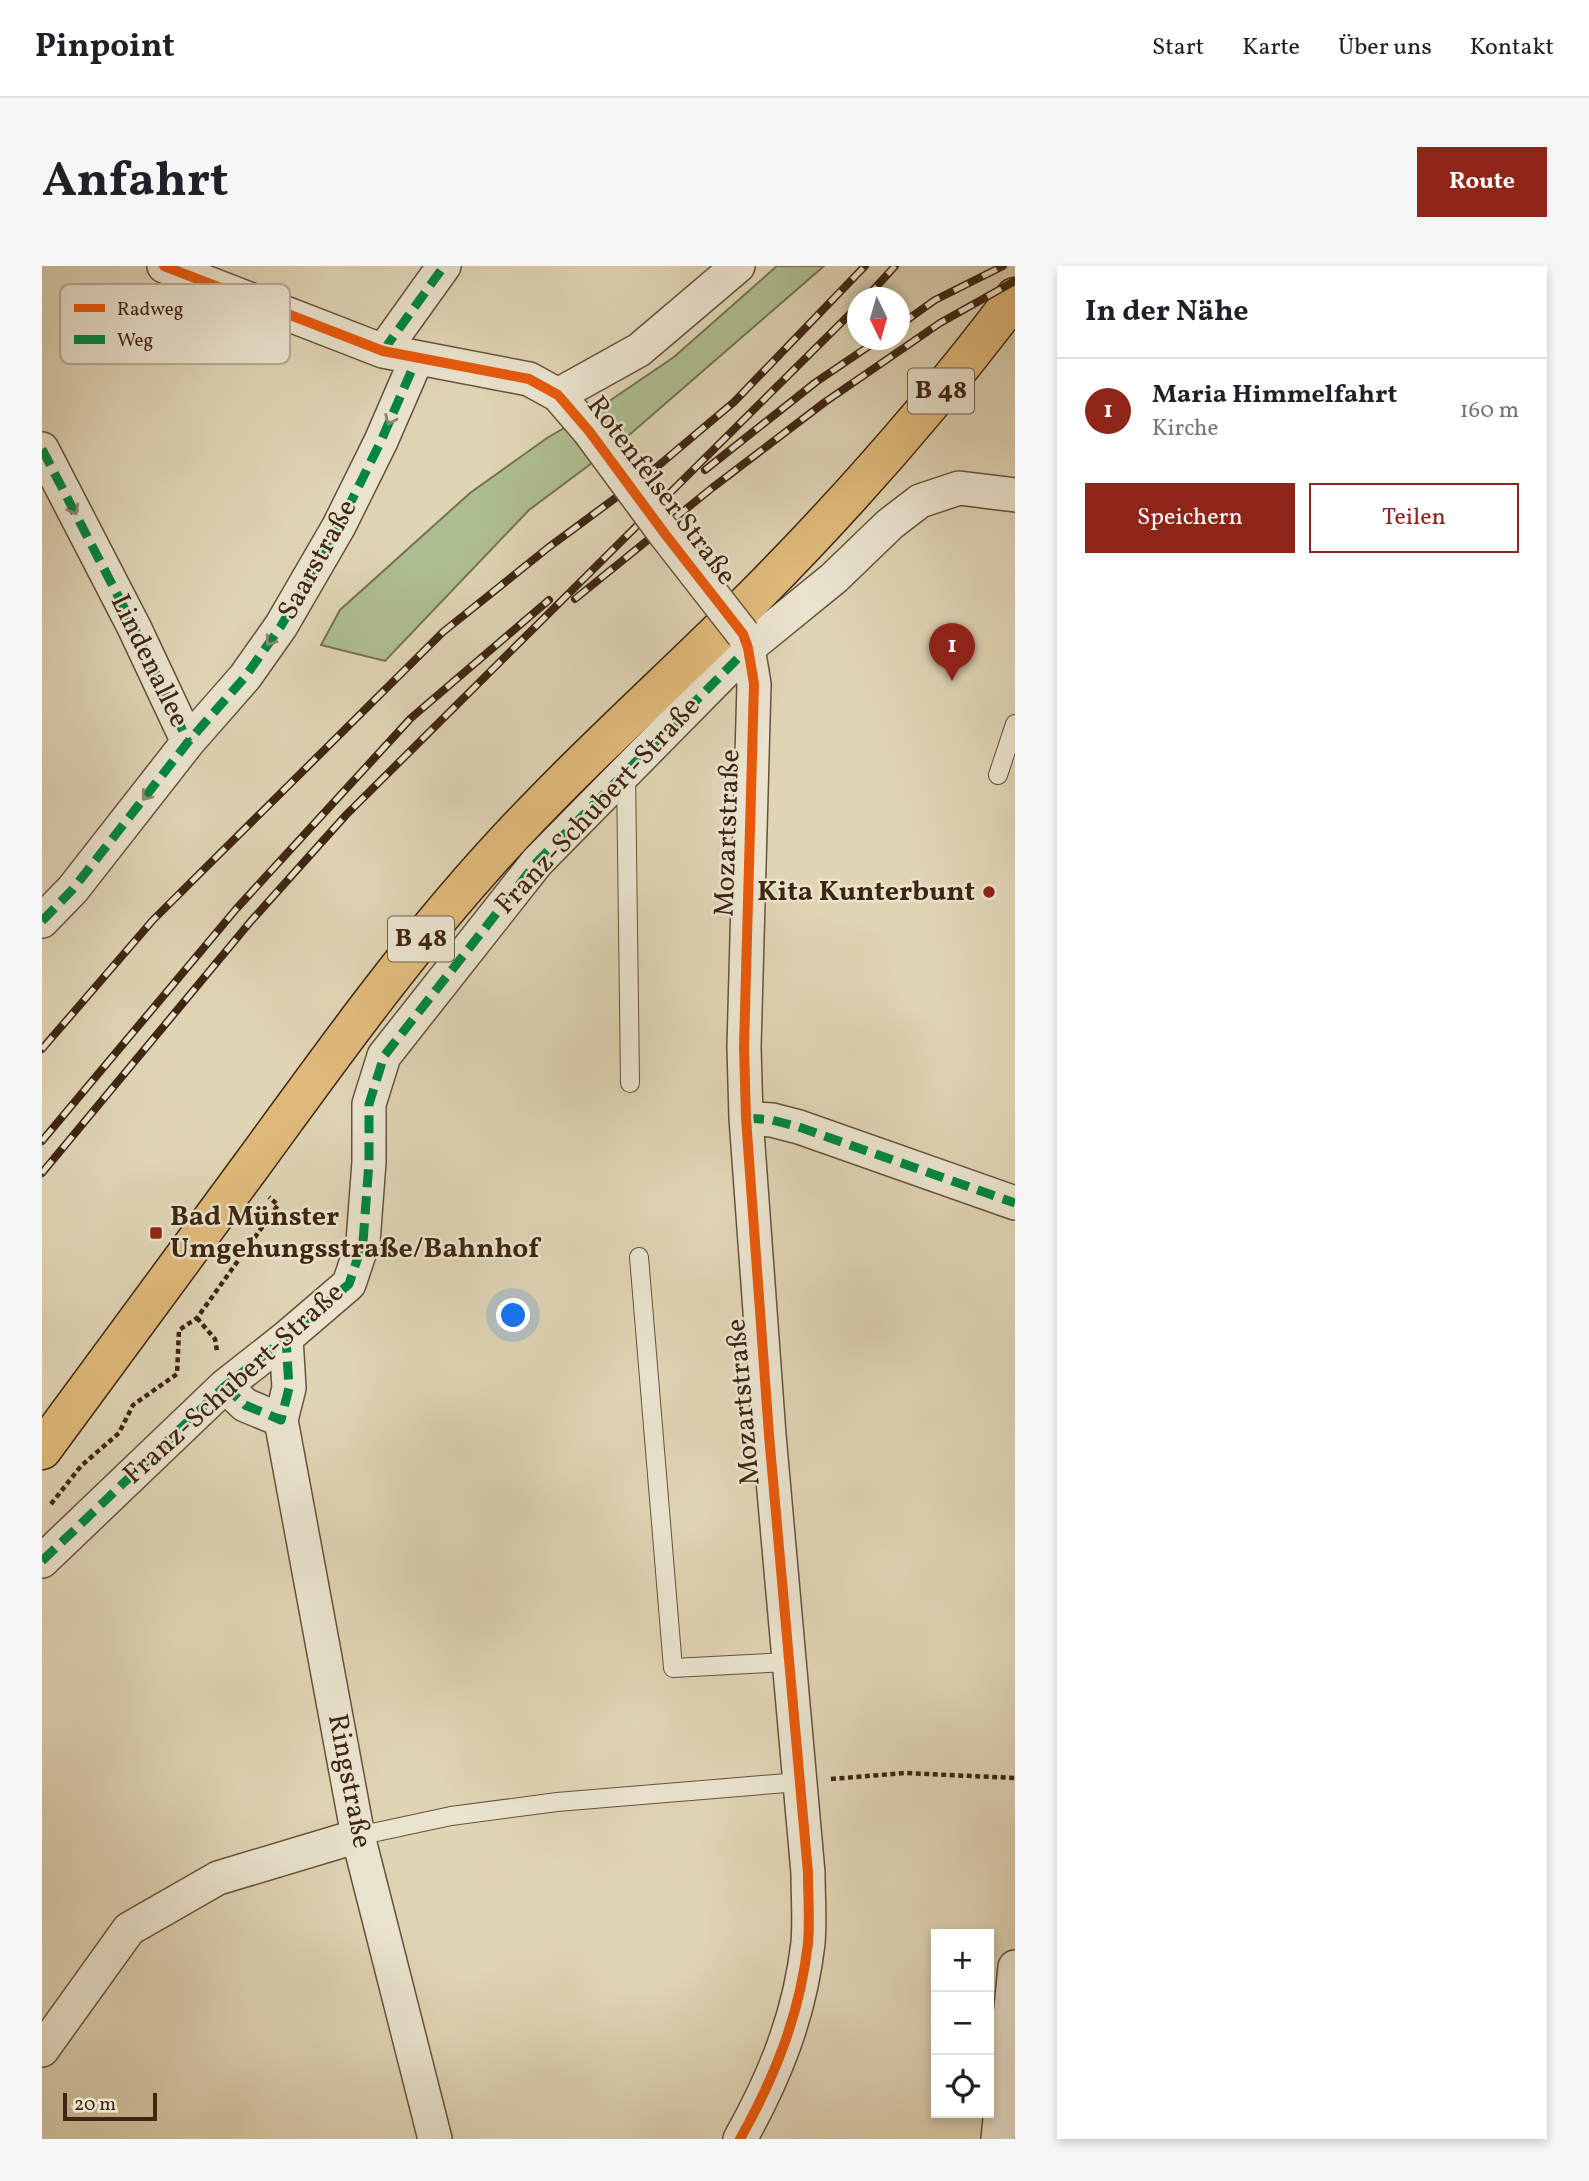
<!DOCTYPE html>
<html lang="de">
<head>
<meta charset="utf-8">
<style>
  body { margin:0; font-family:Vollkorn,serif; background:#f6f6f6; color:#202124 }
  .controls { position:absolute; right:21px; bottom:21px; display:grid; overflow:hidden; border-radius:0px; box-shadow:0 4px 10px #0003 }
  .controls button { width:63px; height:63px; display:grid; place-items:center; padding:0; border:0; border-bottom:2px solid #e0e0e0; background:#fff; color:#202124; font:35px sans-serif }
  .compass { position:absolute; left:805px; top:21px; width:63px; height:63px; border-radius:50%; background:#fff; box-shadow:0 4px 10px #0003; rotate:175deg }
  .scale { position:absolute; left:21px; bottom:18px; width:94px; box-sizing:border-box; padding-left:7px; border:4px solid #3f2611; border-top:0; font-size:19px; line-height:24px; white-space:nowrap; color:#3f2611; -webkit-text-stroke:5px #eae3ce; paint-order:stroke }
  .you { position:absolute; left:472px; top:1050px; width:24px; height:24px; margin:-18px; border:5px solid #fff; border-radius:50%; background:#1a73e8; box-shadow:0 0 0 10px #1a73e833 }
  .badge { display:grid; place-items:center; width:46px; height:46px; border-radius:50%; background:#8f2418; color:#fff; font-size:23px; font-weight:700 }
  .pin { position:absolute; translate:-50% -58px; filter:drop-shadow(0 2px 4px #0008) }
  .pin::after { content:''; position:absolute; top:37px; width:24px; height:21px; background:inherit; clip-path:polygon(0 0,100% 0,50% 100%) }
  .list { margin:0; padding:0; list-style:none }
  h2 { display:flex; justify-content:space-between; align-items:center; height:91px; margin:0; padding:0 28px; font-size:30px }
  h2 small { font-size:23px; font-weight:400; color:#757577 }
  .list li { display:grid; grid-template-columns:46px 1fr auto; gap:21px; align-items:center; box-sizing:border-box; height:105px; padding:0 28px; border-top:2px solid #e0e0e0 }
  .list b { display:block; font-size:26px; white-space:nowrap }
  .list p { margin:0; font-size:23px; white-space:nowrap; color:#757577 }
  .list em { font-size:23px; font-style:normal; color:#757577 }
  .actions { display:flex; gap:14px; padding:21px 28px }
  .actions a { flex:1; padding:16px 0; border:2px solid #8f2418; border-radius:0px; text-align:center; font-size:24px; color:#8f2418 }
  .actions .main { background:#8f2418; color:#fff }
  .icon { flex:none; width:38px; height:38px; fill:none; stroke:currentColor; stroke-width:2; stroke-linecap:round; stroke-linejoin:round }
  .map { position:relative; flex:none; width:973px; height:1873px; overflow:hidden; border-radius:0px }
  header { display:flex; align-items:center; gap:42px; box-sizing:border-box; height:98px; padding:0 35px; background:#fff; border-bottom:2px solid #e0e0e0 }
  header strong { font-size:33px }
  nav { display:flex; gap:38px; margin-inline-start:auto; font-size:24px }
  .intro { display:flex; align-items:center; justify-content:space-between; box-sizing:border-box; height:168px; padding:0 42px }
  h1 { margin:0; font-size:49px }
  .button { padding:18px 32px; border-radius:0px; background:#8f2418; color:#fff; font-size:24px; font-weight:700 }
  main { display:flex; gap:42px; padding:0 42px }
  aside { flex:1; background:#fff; border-radius:0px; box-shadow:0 4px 10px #0003 }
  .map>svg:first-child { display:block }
</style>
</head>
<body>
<header>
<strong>Pinpoint</strong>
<nav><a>Start</a><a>Karte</a><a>Über uns</a><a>Kontakt</a></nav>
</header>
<div class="intro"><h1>Anfahrt</h1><a class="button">Route</a></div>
<main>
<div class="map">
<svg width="973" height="1873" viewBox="0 0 973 1873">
  <rect width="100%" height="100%" fill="#dfd4b4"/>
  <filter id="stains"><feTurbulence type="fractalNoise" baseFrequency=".00286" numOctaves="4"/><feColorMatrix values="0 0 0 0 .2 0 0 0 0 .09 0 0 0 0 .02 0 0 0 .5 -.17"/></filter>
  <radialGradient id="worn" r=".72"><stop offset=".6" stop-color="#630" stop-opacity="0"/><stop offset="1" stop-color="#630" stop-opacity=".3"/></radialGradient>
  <!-- green -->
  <path fill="#aebe90" stroke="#767250" stroke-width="2" d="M735,0H782L586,170L487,244L343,395L279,379L298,344L428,227L505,172L560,140L632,91Z"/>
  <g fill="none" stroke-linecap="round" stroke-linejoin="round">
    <!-- lane casing -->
    <g stroke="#67523a" stroke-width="20">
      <path id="lane" d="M584,506L588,817
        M956,509L973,458
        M597,991L631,1402L746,1396
        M316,1570L409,1550L515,1536L757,1516"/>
    </g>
    <!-- street casing -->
    <g stroke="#67523a" stroke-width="36">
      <path id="street" d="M122,0L341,85L487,113L516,129L547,165
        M341,85L402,0
        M516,129L597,84L696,0
        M0,183L92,361L146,476
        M0,655L31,623L146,476L203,411L239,360L297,260L339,175L375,92
        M704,852L730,854L757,861L973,937
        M183,1120L203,1139L239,1154L247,1122L244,1072
        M239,1154L316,1570L393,1873
        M0,1295L183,1120L244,1072L307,1018L321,976L327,896V838L342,790L495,596L706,382L792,312L848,258L878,235L917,222L973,229
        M0,1784L87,1663L176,1612L316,1570
        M698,1873C733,1811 758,1748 766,1677C768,1654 766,1630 766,1607L727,1169L704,852L702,781L712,418L706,382L701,368
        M956,1873L973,1701"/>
    </g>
    <!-- primary casing -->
    <g stroke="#3f2611" stroke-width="41">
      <path id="primary" d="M0,1184C70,1088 141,992 212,896C285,796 357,695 440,602C526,505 623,420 714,329C807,235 894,136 973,31"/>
    </g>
    <!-- path -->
    <path stroke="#3f2611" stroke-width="4.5" stroke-dasharray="5 3.5" stroke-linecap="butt" d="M155,1052L173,1073L175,1085
      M9,1238L39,1200L77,1167L91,1139L135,1108L137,1064L155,1052L236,939L227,931
      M789,1513L863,1507L973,1512"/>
    <!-- lane -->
    <use href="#lane" stroke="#eae3ce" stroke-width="18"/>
    <!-- street -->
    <use href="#street" stroke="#eae3ce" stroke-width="33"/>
    <!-- primary -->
    <use href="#primary" stroke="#e0ba7a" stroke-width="38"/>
    <!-- rail casing -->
    <g stroke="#3f2611" stroke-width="8">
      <path id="rail" d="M824,32L853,0
        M858,59L893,34L961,0
        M663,204L774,116L836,74
        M533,333L670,222L783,136L898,57L973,15
        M0,783L111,654L401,366L507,281L610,205L692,136L823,0
        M0,875L195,642L369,452L507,334
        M0,907L209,655L304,549L816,40"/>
    </g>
    <!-- rail -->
    <use href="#rail" stroke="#eae3ce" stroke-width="5" stroke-dasharray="16" stroke-linecap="butt"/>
    <!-- street-bridge casing -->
    <g stroke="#67523a" stroke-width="36" stroke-linecap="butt">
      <path id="street-bridge" d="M547,165L623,268L701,368"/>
    </g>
    <!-- street-bridge -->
    <use href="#street-bridge" stroke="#eae3ce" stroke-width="33"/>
    <!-- quiet -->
    <path stroke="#00873e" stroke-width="9" stroke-dasharray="18 9" stroke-linecap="butt" d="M341,85L402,0
      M0,183L92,361L146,476
      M0,655L31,623L146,476L203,411L239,360L297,260L339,175L375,92
      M704,852L730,854L757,861L973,937
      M183,1120L203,1139L239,1154L247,1122L244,1072
      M0,1295L183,1120L244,1072L307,1018L321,976L327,896V838L342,790L495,596L706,382"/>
    <!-- cycleway casing -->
    <g stroke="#eae3ce" stroke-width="15">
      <path id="cycleway" d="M122,0L341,85L487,113L516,129L547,165L623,268L701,368L706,382L712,418L702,781L704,852L727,1169L766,1607C766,1630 768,1654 766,1677C758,1748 733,1811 698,1873"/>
    </g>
    <!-- cycleway -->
    <use href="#cycleway" stroke="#e8590c" stroke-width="10"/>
  </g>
  <!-- one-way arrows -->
  <defs><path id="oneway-chevron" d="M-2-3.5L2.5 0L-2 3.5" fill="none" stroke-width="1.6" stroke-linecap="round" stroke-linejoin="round" transform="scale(1.75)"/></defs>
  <g stroke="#948470">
    <use href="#oneway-chevron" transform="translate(348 154) rotate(113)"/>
    <use href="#oneway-chevron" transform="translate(32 244) rotate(62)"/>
    <use href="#oneway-chevron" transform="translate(228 375) rotate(126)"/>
    <use href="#oneway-chevron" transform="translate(104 530) rotate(128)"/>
  </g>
  <!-- markers -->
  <g fill="#8f2418" stroke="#eae3ce" stroke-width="2.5">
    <circle cx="947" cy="626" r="7"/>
    <rect x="107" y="960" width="14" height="14" rx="3.5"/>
  </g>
  <g text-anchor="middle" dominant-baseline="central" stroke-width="5" stroke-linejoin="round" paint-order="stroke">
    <!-- shield labels -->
    <g fill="#eae3ce" stroke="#725f4a" stroke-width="2">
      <rect x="866" y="102.5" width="66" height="45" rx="5"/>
      <rect x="346" y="650.5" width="66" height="45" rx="5"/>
    </g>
    <g font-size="26" font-weight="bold" fill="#3f2611">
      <text x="899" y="125">B 48</text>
      <text x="379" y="673">B 48</text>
    </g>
    <!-- street labels -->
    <g font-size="28" fill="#3f2611" stroke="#eae3ce">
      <text transform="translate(619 225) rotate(53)">Rotenfelser Straße</text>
      <text transform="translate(276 294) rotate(-61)">Saarstraße</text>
      <text transform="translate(107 395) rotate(64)">Lindenallee</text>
      <text transform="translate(556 540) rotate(-47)">Franz-Schubert-Straße</text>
      <text transform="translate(686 567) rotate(-88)">Mozartstraße</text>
      <text transform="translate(192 1118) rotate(-42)">Franz-Schubert-Straße</text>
      <text transform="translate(702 1136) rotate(-95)">Mozartstraße</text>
      <text transform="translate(307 1515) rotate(79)">Ringstraße</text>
    </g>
    <!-- poi labels -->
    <g font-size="28" font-weight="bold" fill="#3f2611" stroke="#eae3ce" text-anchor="end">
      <text x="933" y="626">Kita Kunterbunt</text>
      <text x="128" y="951" text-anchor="start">Bad Münster<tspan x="128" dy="32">Umgehungsstraße/Bahnhof</tspan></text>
    </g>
  </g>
  <!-- legend -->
  <rect x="18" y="18" width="230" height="80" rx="10" fill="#eae3ce" stroke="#b7aa95" stroke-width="2"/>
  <rect x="32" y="38" width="31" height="8" fill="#e8590c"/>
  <rect x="32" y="69" width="31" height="9" fill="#00873e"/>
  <g font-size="19" fill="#3f2611">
    <text x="75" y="49">Radweg</text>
    <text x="75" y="80">Weg</text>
  </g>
  <rect width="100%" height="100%" filter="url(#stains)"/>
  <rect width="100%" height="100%" fill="url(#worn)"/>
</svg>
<div class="controls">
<button>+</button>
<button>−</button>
<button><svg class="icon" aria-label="locate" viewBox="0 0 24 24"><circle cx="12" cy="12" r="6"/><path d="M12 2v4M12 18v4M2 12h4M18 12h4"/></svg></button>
</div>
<svg class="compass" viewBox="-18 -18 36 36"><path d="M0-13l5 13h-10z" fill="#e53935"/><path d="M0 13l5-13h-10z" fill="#757577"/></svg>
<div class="scale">20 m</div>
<div class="you"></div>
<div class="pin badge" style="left:910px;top:415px">1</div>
</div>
<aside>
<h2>In der Nähe<small></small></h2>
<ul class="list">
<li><span class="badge">1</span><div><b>Maria Himmelfahrt</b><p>Kirche</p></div><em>160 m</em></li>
</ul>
<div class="actions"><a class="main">Speichern</a><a>Teilen</a></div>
</aside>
</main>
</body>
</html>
